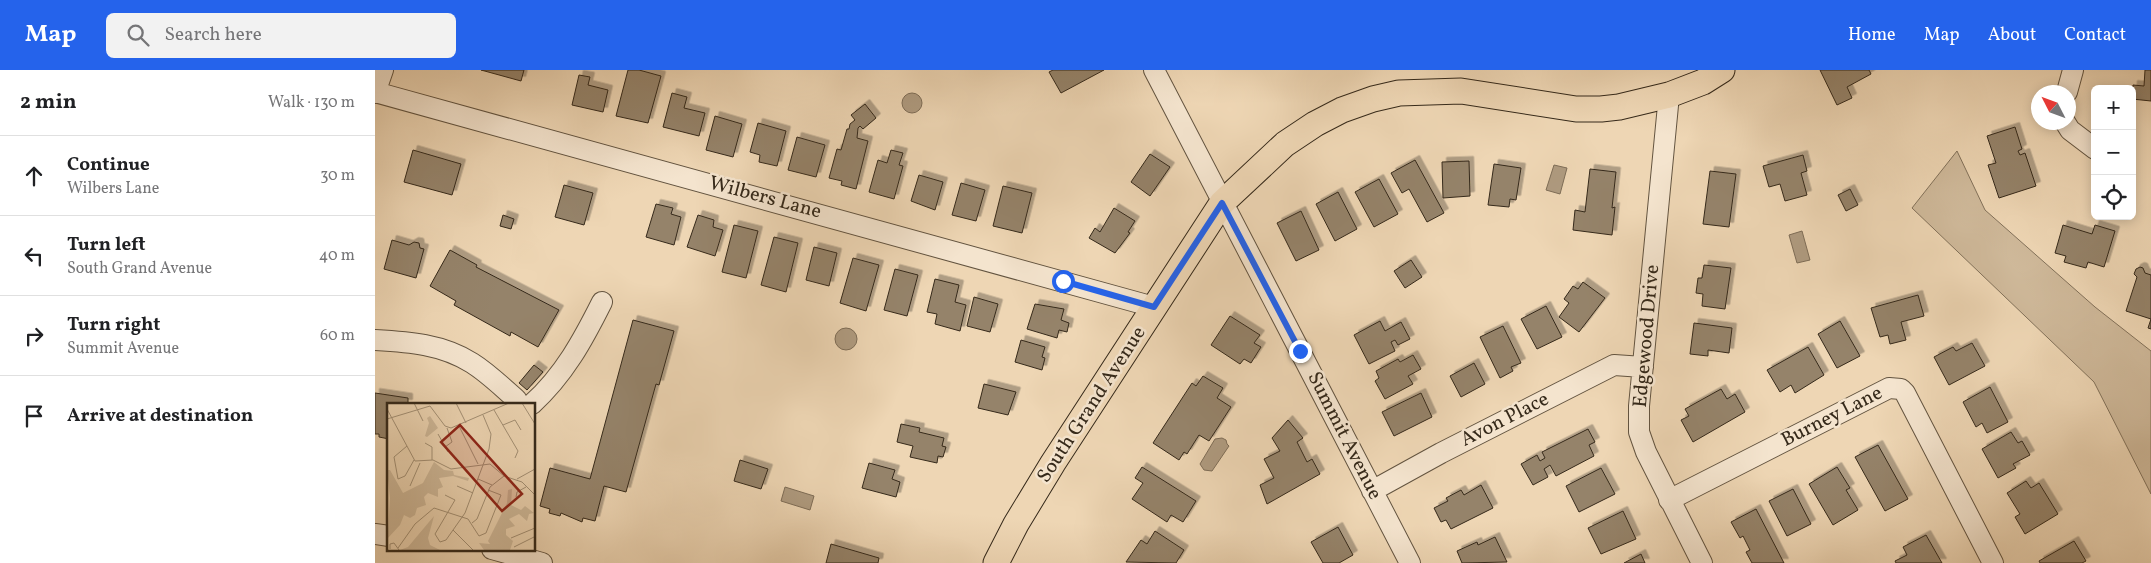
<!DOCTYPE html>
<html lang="en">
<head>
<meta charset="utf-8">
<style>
  body { margin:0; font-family:Vollkorn,serif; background:#f2f2f2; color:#202124 }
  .controls { position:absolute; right:15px; top:15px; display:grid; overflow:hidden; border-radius:8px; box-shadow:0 2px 12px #0003 }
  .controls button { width:45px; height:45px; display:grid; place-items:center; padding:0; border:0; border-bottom:1px solid #e0e0e0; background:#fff; color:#202124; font:25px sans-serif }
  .compass { position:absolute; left:1656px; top:15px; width:45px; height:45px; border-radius:50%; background:#fff; box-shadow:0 2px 12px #0003; rotate:312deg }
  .stop { position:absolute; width:15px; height:15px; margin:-11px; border:4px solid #2563eb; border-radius:50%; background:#fff }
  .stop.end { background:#2563eb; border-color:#fff; box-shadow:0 1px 5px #0008 }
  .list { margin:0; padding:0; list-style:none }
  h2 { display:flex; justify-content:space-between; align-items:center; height:65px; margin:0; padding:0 20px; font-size:21px }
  h2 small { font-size:16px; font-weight:400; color:#757577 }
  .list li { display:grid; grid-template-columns:32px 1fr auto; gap:15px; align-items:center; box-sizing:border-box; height:80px; padding:0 20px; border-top:1px solid #e0e0e0 }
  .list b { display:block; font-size:19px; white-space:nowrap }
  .list p { margin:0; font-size:16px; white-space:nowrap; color:#757577 }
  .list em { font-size:16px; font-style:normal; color:#757577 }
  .icon { flex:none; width:28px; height:28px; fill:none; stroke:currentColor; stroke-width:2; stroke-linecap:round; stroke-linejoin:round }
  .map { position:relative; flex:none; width:1776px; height:493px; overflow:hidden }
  header { display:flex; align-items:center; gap:30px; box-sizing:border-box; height:70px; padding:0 25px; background:#2563eb; color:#fff }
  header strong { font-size:24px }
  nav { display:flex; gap:28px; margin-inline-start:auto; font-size:18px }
  .search { width:350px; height:45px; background:#f2f2f2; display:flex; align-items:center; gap:12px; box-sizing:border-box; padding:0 18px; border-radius:8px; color:#757577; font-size:19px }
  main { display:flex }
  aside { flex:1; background:#fff }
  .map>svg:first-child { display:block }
</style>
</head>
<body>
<header>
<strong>Map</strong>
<div class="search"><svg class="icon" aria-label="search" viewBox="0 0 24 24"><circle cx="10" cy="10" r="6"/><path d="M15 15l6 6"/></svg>Search here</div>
<nav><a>Home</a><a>Map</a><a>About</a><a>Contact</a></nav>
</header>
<main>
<aside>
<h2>2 min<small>Walk · 130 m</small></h2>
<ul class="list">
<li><svg class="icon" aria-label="ahead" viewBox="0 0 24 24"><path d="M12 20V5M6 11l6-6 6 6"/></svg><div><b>Continue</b><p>Wilbers Lane</p></div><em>30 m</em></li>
<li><svg class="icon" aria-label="left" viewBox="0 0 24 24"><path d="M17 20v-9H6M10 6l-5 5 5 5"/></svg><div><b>Turn left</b><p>South Grand Avenue</p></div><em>40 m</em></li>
<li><svg class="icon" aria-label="right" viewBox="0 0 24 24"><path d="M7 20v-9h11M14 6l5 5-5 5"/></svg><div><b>Turn right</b><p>Summit Avenue</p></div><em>60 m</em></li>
<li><svg class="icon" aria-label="arrive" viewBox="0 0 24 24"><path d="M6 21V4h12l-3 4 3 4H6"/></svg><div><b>Arrive at destination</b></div></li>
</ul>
</aside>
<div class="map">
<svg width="1776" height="493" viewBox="0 0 1776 493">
  <defs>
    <filter id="shadow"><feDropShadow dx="4.5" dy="-4.5" stdDeviation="0" flood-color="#0004"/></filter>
  </defs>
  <rect width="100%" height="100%" fill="#eed6b4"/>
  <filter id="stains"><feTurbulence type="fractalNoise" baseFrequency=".004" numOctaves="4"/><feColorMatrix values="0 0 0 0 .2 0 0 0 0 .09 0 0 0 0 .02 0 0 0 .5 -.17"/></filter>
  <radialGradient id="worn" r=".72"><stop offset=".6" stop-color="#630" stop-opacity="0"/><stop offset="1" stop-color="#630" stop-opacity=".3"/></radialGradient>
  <!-- green -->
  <path fill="#cfb99a" stroke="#82715a" d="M1582,81L1610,140L1720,237L1776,281V424L1719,312L1537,138Z"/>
  <!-- water -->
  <path fill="#af9b80" stroke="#7e6d57" d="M527 33a10 10 0 1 1 20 0a10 10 0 1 1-20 0Z
    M1179,95L1192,98L1185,124L1171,120Z
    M1427,161L1435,190L1422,193L1414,165Z
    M460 269a11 11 0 1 1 22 0a11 11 0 1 1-22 0Z
    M847,368L851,370L852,374L854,376L837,401L829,400L825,394L840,369Z
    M410,417L439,426L435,440L406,431Z"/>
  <!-- building -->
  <path fill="#95836a" stroke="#35291a" filter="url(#shadow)" d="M106,0H149L146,11Z
    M253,0H264L286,6L273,53L241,46Z
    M678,0H729L686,23L674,2Z
    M1445,0H1494L1496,4L1472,17L1477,28L1462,35Z
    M1770,0H1776V31L1757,29L1758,15L1769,16Z
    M204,5L215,7L213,15L233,20L228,42L197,35Z
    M297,23L312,27L309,38L330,43L324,66L288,57Z
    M490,34L501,48L488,59L485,56L483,58L482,68L493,71L481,119L466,115L467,111L454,108L462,79L466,80L472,59H474L475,54L480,50L476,45Z
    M340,46L367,54L358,87L331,80Z
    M383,53L411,61L402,96L384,92L385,85L375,82Z
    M1640,57L1647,79L1643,81L1645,85L1650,83L1661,116L1624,128L1613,95L1621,93L1612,66Z
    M422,67L450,75L441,107L413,100Z
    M38,80L86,94L77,125L29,112Z
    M516,80L528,83L524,95L528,96L519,129L494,122L503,90L512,93Z
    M775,84L795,97L775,126L756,112Z
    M1428,85L1432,101L1426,103L1432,125L1410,131L1405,114L1394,117L1388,96Z
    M1040,90L1069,143L1052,152L1034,119L1027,123L1016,103Z
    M1094,91L1095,126L1068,128L1067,92Z
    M1119,94L1146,98L1141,130L1135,129L1134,137L1113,135Z
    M1215,99L1241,102L1237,138L1240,137L1237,165L1198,160L1200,140L1210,142Z
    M1335,101L1361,104L1354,157L1328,154Z
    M544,105L568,112L560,140L536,131Z
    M1004,109L1023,144L999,157L980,122Z
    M586,113L610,120L601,151L577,145Z
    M189,115L218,123L209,155L180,147Z
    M628,116L657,123L647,163L618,156Z
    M1475,119L1483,135L1471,141L1463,125Z
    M963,122L982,159L960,171L941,134Z
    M281,134L298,138L296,144L306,147L299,175L271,167Z
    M739,138L760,151L753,162L755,163L740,183L714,168L720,158L725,162Z
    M926,141L944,180L921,191L902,153Z
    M128,145L139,149L136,159L125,156Z
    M323,145L339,150L338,157L348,160L340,186L312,177Z
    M359,155L383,161L371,208L347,202Z
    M1688,155L1717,164L1720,155L1740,161L1729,197L1713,192L1711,198L1689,192L1691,186L1680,183Z
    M399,167L423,173L411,222L386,215Z
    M17,170L34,175L39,172L44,173L45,178L49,179L41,208L9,199Z
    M439,177L462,183L454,216L431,210Z
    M75,180L102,195L101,197L184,240L163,277L136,262L135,266L79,235L81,231L55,216Z
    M478,188L504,195L491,241L465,233Z
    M1036,190L1047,207L1030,218L1019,201Z
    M1329,195L1356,198L1350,239L1327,236L1328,224L1321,223L1323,208H1327Z
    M1765,197L1768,198L1770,203L1776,205V259L1773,258L1776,249L1751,241L1762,207L1759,204L1761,199Z
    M520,199L543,205L532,246L509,240Z
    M560,209L584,215L580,232L591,235L585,261L560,254L562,244L552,242Z
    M1208,212L1230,228L1204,262L1184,247L1194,233L1189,229L1198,216L1203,219Z
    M1543,225L1549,246L1526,252L1531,270L1515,274L1513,265L1505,267L1496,238Z
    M599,227L623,234L615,262L592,256Z
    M660,234L689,239L686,250L694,253L692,262L684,260L682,268L652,259Z
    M1171,236L1187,267L1162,279L1146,249Z
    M855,246L885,265L879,273L886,277L876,293L869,289L865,294L836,275Z
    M258,250L299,261L284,315L281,314L251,422L229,416L220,451L208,448L207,452L186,443L185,446L174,443L175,439L165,436L175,398L215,409Z
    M1005,251L1010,261L1026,252L1035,269L1023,275L1020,270L1016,272L1020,281L994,294L979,265Z
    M1465,251L1485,286L1462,298L1443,264Z
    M1319,253L1357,258L1354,283L1333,280V286L1315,284Z
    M1128,256L1146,293L1136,297L1138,301L1125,308L1105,267Z
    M646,270L670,277L667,287L670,288L667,300L640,292Z
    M1597,273L1610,296L1574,315L1559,287L1578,277L1581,281Z
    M1433,277L1449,305L1420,323L1416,315L1405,322L1392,300Z
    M1038,285L1046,299L1033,306L1038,314L1010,329L1000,311L1004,308L1001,301L1023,289L1025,292Z
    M1099,293L1110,314L1086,327L1075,306Z
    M159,295L168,302L152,320L144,313Z
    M828,306L848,318L842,328L856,337L834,371L824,365L812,384L809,382L804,390L778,373L817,313L821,316Z
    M609,314L641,322L633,345L603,338Z
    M1615,317L1633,352L1612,363L1607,353L1601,357L1588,332Z
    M1346,319L1352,329L1360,324L1370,342L1318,372L1306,350L1314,346L1310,339Z
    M0,323L33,328V334H14V369L4,367V364H0Z
    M1046,323L1057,347L1019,366L1007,342Z
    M913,350L928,368L922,372L932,392L937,389L945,404L892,434L885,415L899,408L889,389L905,381L897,368Z
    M526,354L545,358L544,362L569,368L567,376L571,377L568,387L563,386L562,393L535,387L538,376L522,372Z
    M1213,359L1220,372L1214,375L1219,386L1181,406L1175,395L1169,399L1173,407L1158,415L1146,394L1162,385L1165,391L1170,388L1167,382Z
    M1636,362L1643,373L1647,371L1655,385L1638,394L1641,398L1623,408L1607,379Z
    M1503,375L1533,429L1510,441L1480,387Z
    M365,390L393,399L386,419L359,411Z
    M494,393L520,400L517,409L525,412L521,427L487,418Z
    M767,397L821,431L808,452L796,445L792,452L757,429L768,413L760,408Z
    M1462,397L1475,418L1471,420L1483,440L1458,455L1434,414Z
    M1226,398L1240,424L1204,442L1191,416Z
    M1651,411L1656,418L1664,413L1683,444L1650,464L1640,447L1645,444L1632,423Z
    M1106,415L1118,438L1076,459L1071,450L1066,452L1059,438L1073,431L1071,428L1086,420L1089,425Z
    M1418,419L1436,454L1412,466L1394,431Z
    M1381,439L1409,493H1377L1371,482L1375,480L1368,466L1365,468L1356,452Z
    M1248,441L1261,469L1226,484L1213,458Z
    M963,457L978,485L964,493H948L936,472Z
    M780,461L809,480L801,493L751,492L766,470L772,474Z
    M1551,465L1567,493H1521L1520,491L1532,485L1528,477Z
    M1120,467L1132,492L1087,493L1082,481L1102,472L1103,475Z
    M1699,471L1711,491L1707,493H1665L1664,491Z
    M456,474L504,488L503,493H451Z
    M1266,484L1270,493H1249Z"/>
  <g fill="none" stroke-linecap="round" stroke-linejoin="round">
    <!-- minor casing -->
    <g stroke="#635440" stroke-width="22">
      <path id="minor" d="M779,0L1035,493
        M0,22L779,237
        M1692,22L1698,0
        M0,23L8,0
        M1294,25L1264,336V362L1271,382L1327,493
        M1690,52L1695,60L1720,79
        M0,270C34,272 67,274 97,293C113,303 127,317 141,329L144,334
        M157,334C189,305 208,270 227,232
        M997,421L1066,383L1239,295L1268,297
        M1294,430L1514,318L1526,319L1530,323L1618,493
        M0,464L14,466
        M117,479L167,493"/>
    </g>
    <!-- major casing -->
    <g stroke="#35291a" stroke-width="27">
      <path id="major" d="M621,493L641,454L678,393L847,133L910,74L940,54L967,40L998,29L1024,23L1086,21L1201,39H1226L1244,37L1294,25L1328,12L1347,0"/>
    </g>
    <!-- minor -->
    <use href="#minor" stroke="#f4e4ce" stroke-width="20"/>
    <!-- major -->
    <use href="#major" stroke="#eed6b4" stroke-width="25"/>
  </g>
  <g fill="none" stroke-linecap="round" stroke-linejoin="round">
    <!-- route -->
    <path stroke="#2563eb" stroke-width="6" d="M688,211L779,237L847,133L925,281"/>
  </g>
  <g text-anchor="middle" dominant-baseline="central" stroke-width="5" stroke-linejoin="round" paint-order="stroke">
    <!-- street labels -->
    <g font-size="20" fill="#35291a" stroke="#f4e4ce">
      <text transform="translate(390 128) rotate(15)">Wilbers Lane</text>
      <text transform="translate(1272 266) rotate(-85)">Edgewood Drive</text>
      <text transform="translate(717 335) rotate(-57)">South Grand Avenue</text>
      <text transform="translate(1457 347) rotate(-27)">Burney Lane</text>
      <text transform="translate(1130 350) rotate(-27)">Avon Place</text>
      <text transform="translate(969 366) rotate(63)">Summit Avenue</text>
    </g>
  </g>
  <!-- overview -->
  <g transform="translate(12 333)">
    <rect width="148" height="148" fill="#eed6b4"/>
    <path d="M43,13L51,25L40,34L38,33L42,20L40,15ZM47,59L57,67L66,68L67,72L82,75L81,78L66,73L52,75L56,84L51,86V94L41,90L37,94L39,102L30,105L28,112L23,115L17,112L13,122L1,135L0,147L3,95L0,67H3L16,90L36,80ZM125,86L124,102L134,107L138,103L147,110L142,111L140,118L132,111L122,116L128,123L119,126V132L126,138L123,147H97L92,140L103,141L101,138L120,100L121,87ZM47,113L41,135L43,142L53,147H13L21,144Z" fill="#cfb99a"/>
    <path fill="none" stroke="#a49176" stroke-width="1" d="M27,0L36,18M69,0L79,20M135,0L148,21M0,6L28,58L46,57L64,66L103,61L117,73L135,79L148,92M107,7L131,48L128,55M0,16L43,3L58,23L64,25L122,0M116,22L128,17L134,27M72,23L91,61M51,31L61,49M38,40L45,44V57M20,43L7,54L11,76L18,73L27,57M58,44L65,39L60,25M91,76L105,82M130,76L148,66M23,83L33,60M70,83L86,90M0,87V116M58,92L68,97L48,131L53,139L59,137L78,110L102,46L104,31L96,12M129,94L130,89L139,84M85,120L90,116L103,84L117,73M66,127L86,147M124,135L148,125M127,144L147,134M11,145L28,121L47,105L81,116L92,133L99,130L114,92L101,87M3,146V141L7,140L12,147"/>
    <path fill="#8f2418" fill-opacity="0.15" stroke="#8f2418" stroke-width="2.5" d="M73,22L135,91L115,108L54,39Z"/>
    <rect width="148" height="148" fill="none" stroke="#35291a" stroke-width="2.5"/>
  </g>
  <rect width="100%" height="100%" filter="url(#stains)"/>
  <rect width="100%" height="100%" fill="url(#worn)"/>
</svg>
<div class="controls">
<button>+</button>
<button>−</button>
<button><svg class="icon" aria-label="locate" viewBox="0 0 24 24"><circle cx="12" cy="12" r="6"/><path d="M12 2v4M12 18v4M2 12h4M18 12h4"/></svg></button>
</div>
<svg class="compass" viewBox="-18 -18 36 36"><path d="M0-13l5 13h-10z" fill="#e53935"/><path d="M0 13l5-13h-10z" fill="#757577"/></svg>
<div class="stop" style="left:688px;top:211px"></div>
<div class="stop end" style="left:925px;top:281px"></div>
</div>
</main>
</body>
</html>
